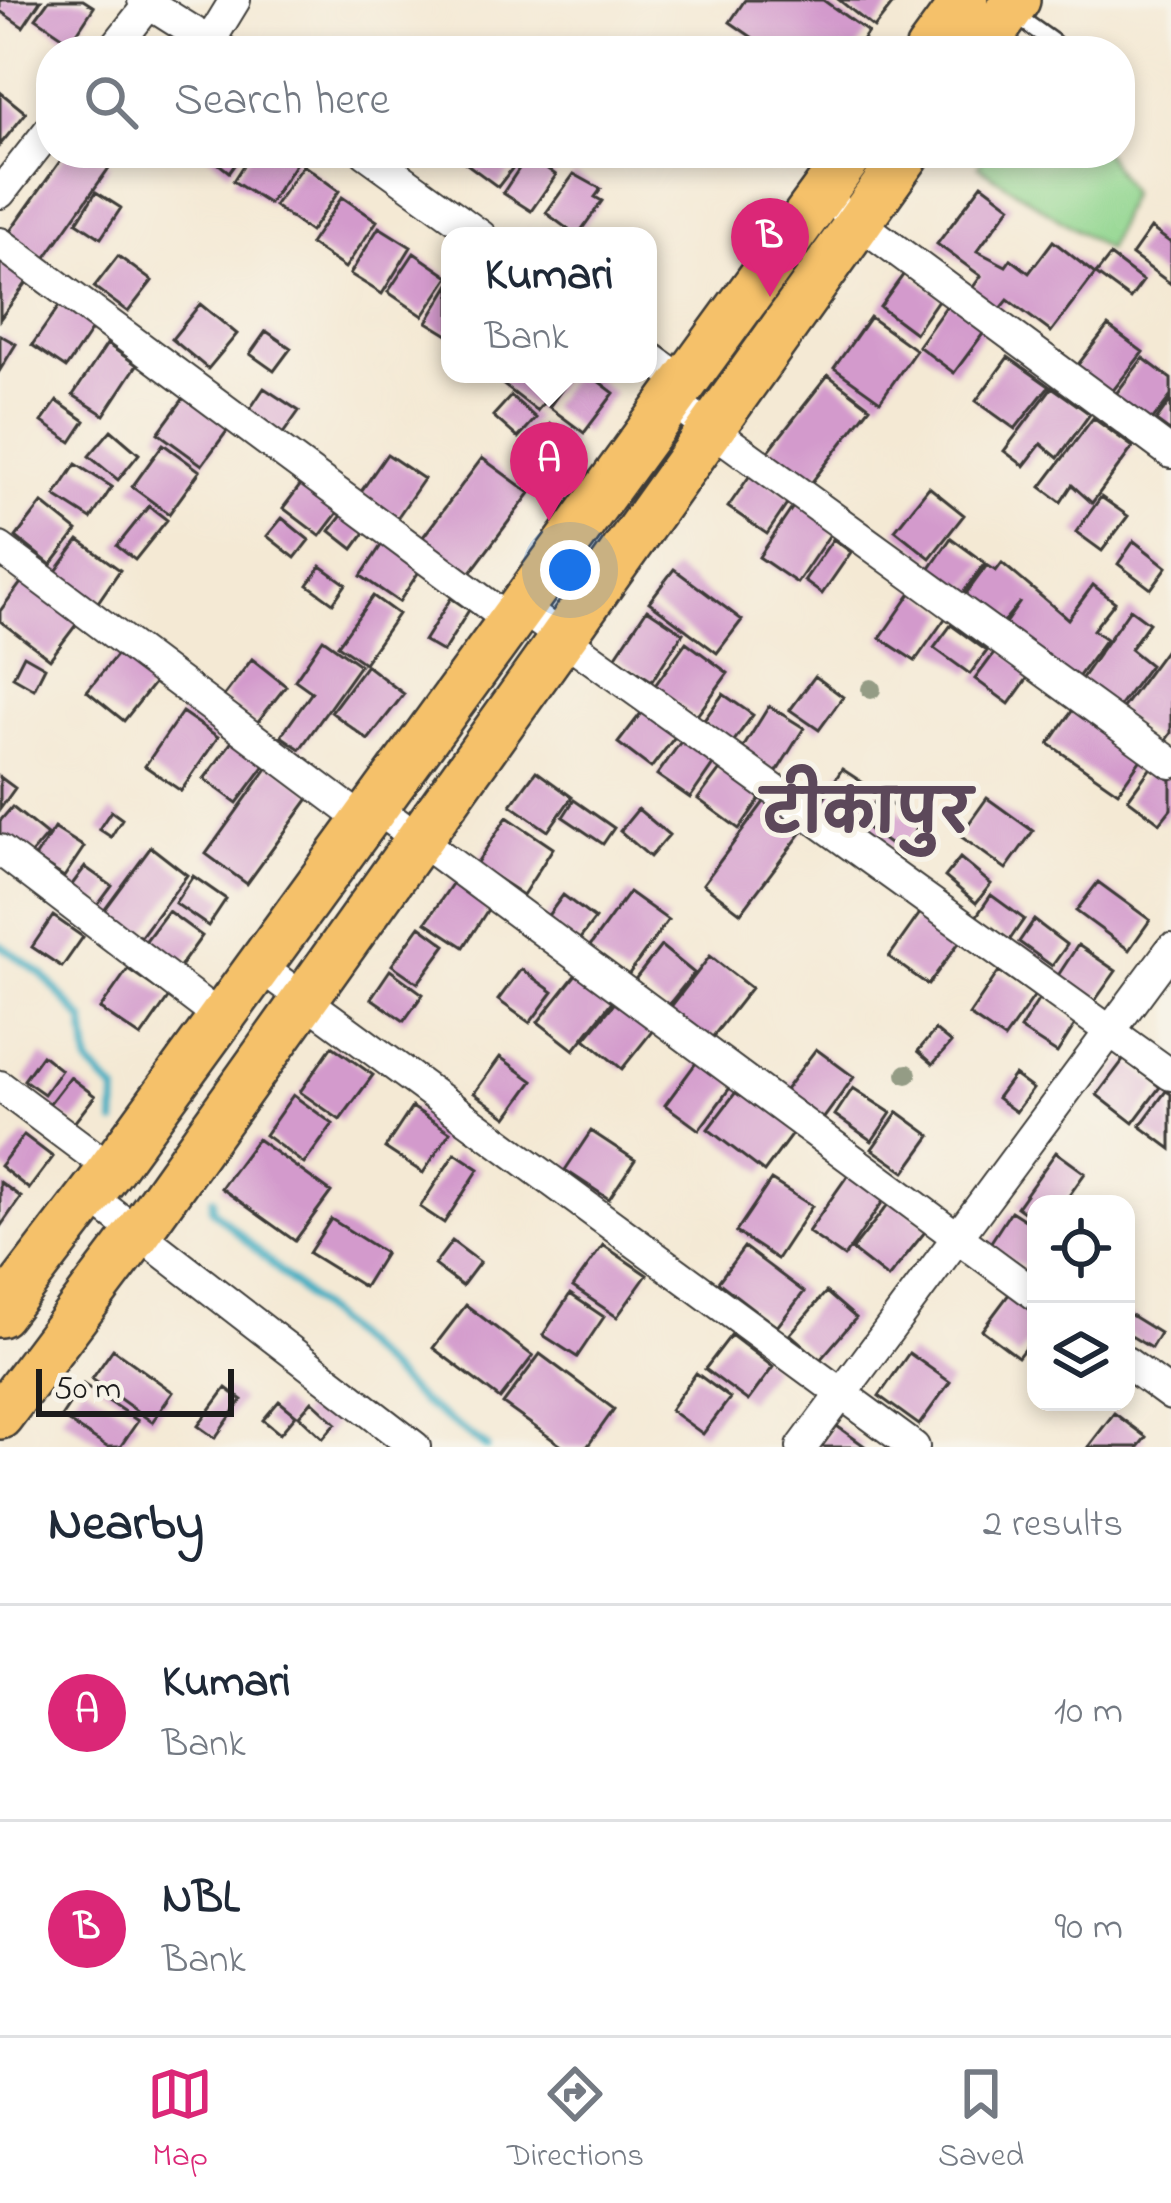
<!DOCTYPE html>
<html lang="en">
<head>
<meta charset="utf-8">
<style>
  body { margin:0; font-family:"Indie Flower","Playpen Sans Deva",sans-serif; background:#f6f6f7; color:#1f2937 }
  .controls { position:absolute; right:36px; bottom:36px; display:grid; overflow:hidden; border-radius:24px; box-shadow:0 6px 18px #0003 }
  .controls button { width:108px; height:108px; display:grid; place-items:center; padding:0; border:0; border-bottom:3px solid #e0e1e3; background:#fff; color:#1f2937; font:60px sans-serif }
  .scale { position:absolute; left:36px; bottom:30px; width:198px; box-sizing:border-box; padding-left:12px; border:6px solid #1c1c1c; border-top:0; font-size:33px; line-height:42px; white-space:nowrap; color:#1c1c1c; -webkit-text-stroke:9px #f7f3e8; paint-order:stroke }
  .you { position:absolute; left:570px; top:570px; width:42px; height:42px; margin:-30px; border:9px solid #fff; border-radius:50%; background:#1a73e8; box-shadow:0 0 0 18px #1a73e833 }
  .badge { display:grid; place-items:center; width:78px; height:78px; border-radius:50%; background:#db2777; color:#fff; font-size:39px; font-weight:700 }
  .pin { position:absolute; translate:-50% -99px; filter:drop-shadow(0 3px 6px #0008) }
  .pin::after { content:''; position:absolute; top:63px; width:42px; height:36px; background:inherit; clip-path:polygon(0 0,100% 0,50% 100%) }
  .popup { position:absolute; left:441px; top:227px; width:216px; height:156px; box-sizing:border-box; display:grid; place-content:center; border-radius:24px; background:#fff; filter:drop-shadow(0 3px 9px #0005); font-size:39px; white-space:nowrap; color:#747a83 }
  .popup b { font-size:45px; color:#1f2937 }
  .popup::after { content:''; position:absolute; left:50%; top:100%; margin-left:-24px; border:24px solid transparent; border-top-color:#fff }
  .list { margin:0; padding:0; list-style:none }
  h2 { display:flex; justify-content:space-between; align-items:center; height:156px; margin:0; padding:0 48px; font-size:51px }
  h2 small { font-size:39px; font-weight:400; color:#747a83 }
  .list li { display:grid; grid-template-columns:78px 1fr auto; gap:36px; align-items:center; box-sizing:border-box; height:216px; padding:0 48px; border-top:3px solid #e0e1e3 }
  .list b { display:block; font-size:45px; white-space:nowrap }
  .list p { margin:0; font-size:39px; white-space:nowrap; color:#747a83 }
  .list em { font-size:39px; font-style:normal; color:#747a83 }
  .icon { flex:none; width:66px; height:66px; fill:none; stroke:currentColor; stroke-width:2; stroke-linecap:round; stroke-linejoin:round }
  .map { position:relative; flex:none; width:1171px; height:1447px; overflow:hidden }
  .search { position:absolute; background:#fff; box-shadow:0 6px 18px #0003; left:36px; right:36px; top:36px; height:132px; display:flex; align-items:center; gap:30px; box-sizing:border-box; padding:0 42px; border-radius:48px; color:#747a83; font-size:45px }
  .sheet { height:588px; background:#fff }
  nav { display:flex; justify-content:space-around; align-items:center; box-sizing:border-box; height:168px; border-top:3px solid #e0e1e3; background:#fff; font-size:33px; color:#747a83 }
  nav a { display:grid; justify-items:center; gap:6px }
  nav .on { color:#db2777 }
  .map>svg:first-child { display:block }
</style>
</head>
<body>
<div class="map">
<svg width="1171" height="1447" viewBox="0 0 1171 1447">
  <rect width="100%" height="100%" fill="#f7f3e8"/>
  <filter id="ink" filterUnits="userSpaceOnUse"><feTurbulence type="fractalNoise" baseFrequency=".00833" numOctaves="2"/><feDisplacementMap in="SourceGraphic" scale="24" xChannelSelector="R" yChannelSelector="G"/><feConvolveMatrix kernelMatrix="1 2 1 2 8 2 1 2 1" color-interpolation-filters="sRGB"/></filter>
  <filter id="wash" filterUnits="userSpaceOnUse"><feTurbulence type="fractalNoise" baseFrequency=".004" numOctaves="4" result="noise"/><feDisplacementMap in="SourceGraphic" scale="48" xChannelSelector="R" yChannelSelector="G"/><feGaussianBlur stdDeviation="2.7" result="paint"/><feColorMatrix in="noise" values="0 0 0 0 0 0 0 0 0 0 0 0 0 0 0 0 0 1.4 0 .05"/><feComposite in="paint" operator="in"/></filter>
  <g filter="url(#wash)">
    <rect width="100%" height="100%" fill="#f4e9d4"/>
    <!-- green -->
    <path fill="#91d68f" stroke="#567956" stroke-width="3" d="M986,153H1105L1130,193L1107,250L978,166Z"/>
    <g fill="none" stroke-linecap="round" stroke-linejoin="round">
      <!-- stream -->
      <path stroke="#44afc2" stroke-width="8" d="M0,945L43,975L84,1021L89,1065L116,1092L115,1123
        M213,1199L212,1209L423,1403L487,1447"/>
    </g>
    <g id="blocks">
      <!-- building -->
      <path fill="#d39acc" d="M0,0H41L23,27L0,11Z
        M49,0H83L94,7L71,42L36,18Z
        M745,0H823L868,32L855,51H772L730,22Z
        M839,0H896L874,28Z
        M0,92L26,113L0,145Z
        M66,153H94L111,165L44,260L8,234Z
        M205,153H243L229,172Z
        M251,153H287L298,160L269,204L233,181Z
        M452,153H524L498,187Z
        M528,155L556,175L531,211L503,193Z
        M303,165L339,191L310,232L274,206Z
        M574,174L601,189L595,197L602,201L577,236L546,213Z
        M982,184L1011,206L977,251L1006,266L1011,259L1029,273L1053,241L1095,274L1051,332L1008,300L999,311L971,290L981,276L937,244Z
        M96,192L121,208L101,238L77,222Z
        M342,197L377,221L345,268L310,244Z
        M379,227L411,247L382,294L350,274Z
        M1151,228L1171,243V284L1132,255Z
        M414,253L449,277L423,316L388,292Z
        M0,256L30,278L0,319Z
        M118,256L152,281L128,312L94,287Z
        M1110,256L1143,281L1130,299L1096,274Z
        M906,271L940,297L915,333L880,307Z
        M450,284V336L427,322Z
        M950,301L988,327L954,373L918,346Z
        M62,302L95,325L66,368L32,345Z
        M200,304L237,334L208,369L172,339Z
        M870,317L916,350L880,401L834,368Z
        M1108,326L1143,352L1108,397L1073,371Z
        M266,331L291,348L274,371L250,354Z
        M0,335L16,344L0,370Z
        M107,344L137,365L104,415L73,395Z
        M1008,357L1049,386L1015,429L976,401Z
        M1143,358L1171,379V396L1148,426L1112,399Z
        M508,374H567L537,411L501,383Z
        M573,374H589L614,393L584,433L549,407Z
        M828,375L870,407L805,491L763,458Z
        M1052,387L1090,414L1058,458L1041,444L1024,466L1004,451Z
        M264,388L299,411L282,435L248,412Z
        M186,395L230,427L202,465L158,433Z
        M511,396L536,418L518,438L493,416Z
        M1171,400V432L1156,421Z
        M57,401L85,421L71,442L42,422Z
        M1093,418L1133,447L1092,503L1072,485L1061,502L1041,487Z
        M551,424L573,441L542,482L520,466Z
        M111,430L139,454L118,480L89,456Z
        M163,444L200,471L169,514L132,487Z
        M387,454L424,479L397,518L360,493Z
        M482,458L530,493L468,576L420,541Z
        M76,464L112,487L91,519L55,496Z
        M753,471L792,497L767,534L728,507Z
        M302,483L339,511L320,536L283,508Z
        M929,487L964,515L930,558L895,530Z
        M1101,497L1128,516L1102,551L1076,532Z
        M797,501L835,527L797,583L759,557Z
        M42,503L77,531L51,565L16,537Z
        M149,506L167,520L135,560L117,546Z
        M346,510L369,527L353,549L330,531Z
        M282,518L309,540L295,558L267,536Z
        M386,538L424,564L399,602L361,576Z
        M951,538L985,563L960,597L927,573Z
        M833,539L851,552L822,594L804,581Z
        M79,540L120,570L96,605L54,574Z
        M1134,541L1167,567L1151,589L1118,564Z
        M1002,563L1068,619L1093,585L1115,602L1093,630L1106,639L1074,683L1001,629L1020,602L999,627L962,599L987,565L996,571Z
        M321,566L346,584L333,603L308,585Z
        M674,569L742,620L717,653L649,602Z
        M26,576L82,617L50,659L0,621V611Z
        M914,589L949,613L915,661L880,638Z
        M373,596L398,614L364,663L338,645Z
        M451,598L469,610L443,652L424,641Z
        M647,609L683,633L652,681L615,657Z
        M1130,609L1149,623L1130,649L1150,665L1116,711L1078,684Z
        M951,625L987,651L970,674L934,648Z
        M323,639L360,665L300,749L281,736L312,692L295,680Z
        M686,642L728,673L696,717L654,687Z
        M122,648L159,677L124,721L87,691Z
        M998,648L1032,672L1009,704L975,679Z
        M1167,648L1171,651V733L1163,744L1119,713Z
        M24,655L45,667L34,689L13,677Z
        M252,659L286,686L256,724L223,697Z
        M366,665L404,694L368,740L331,712Z
        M815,676L843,697L819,730L790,710Z
        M723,694L753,715L731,745L702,723Z
        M648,704L681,729L651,768L618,743Z
        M769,706L804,728L776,773L741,751Z
        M1075,707L1144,755L1118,792L1049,744Z
        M182,712L218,737L181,791L145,766Z
        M236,736L269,760L237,803L204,779Z
        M685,736L717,759L690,798L657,775Z
        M271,763L313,793L247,884L206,854Z
        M725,763L765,792L739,829L698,799Z
        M1152,766L1171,780V809L1160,823L1128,799Z
        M842,769L880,794L857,829L820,804Z
        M536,771L572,797L548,831L511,805Z
        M0,777L15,788L0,809Z
        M769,795L808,824L741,913L703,884Z
        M987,798L1033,831L1006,869L960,836Z
        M883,799L920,825L900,852L864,826Z
        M574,800L614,828L603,844L563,817Z
        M12,807L47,835L24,862L0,843V821Z
        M638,809L669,835L650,857L620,831Z
        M111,811L122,819L111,837L99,829Z
        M507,817L553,848L523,895L476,864Z
        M54,828L84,847L64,877L35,858Z
        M151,847L187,875L139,939L103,912Z
        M960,858L991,884L976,903L945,877Z
        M85,867L112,886L95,909L68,890Z
        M193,876L226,899L208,926L175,903Z
        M456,878L492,903L464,947L426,922Z
        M1098,882L1150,920L1129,950L1076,911Z
        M629,892L668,920L626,978L587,950Z
        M563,895L595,919L576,944L544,921Z
        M991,895L1024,919L1009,941L976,917Z
        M923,909L963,937L928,985L889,957Z
        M168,911L202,936L176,972L141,947Z
        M53,916L83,937L62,967L32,947Z
        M1034,920L1067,945L1052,966L1019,942Z
        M420,926L446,945L418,983L392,965Z
        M1078,945L1116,971L1094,1002L1057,977Z
        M661,946L694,973L666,1008L633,982Z
        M710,956L751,988L707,1044L666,1013Z
        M581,968L617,995L574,1050L538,1022Z
        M128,969L169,997L141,1037L100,1009Z
        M521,969L553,992L530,1023L498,1000Z
        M390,970L423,994L404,1021L371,998Z
        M999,971L1035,995L1004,1039L969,1015Z
        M622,994L658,1024L622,1069L585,1039Z
        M1039,999L1076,1023L1057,1053L1020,1029Z
        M935,1030L951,1043L933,1064L918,1051Z
        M332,1046L373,1075L340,1120L300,1092Z
        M816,1049L854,1077L821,1122L782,1094Z
        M42,1055L61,1070L44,1094L24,1080Z
        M701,1056L735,1081L699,1130L665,1105Z
        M500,1057L533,1081L507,1117L474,1093Z
        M1124,1059L1160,1087L1133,1123L1097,1095Z
        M1014,1075L1033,1089L1016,1112L997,1098Z
        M70,1077L95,1096L74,1123L49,1104Z
        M742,1084L798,1126L764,1172L708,1129Z
        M853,1088L891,1113L872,1141L835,1115Z
        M1166,1091L1171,1094V1149L1140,1126Z
        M293,1095L333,1124L304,1164L265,1135Z
        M412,1107L450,1132L423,1173L385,1148Z
        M898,1112L931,1136L905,1172L872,1149Z
        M591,1131L635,1160L609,1199L565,1170Z
        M24,1135L53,1157L29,1189L0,1166Z
        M257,1139L331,1192L295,1241L221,1188Z
        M1056,1152L1085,1173L1063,1204H1036V1221L1017,1207Z
        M455,1153L479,1169L444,1223L420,1207Z
        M852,1169L888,1194L844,1257L808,1232Z
        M771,1180L812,1206L777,1259L736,1232Z
        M0,1182L21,1197L0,1227Z
        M893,1198L929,1227L888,1278L852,1250Z
        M1011,1211L1036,1227V1255L1027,1269L989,1245Z
        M331,1219L385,1253L364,1287L309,1253Z
        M452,1241L480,1262L462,1286L434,1265Z
        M603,1245L647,1275L617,1317L573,1287Z
        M744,1247L804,1292L777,1327L718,1282Z
        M1015,1286L1036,1301V1334L1018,1357L982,1330Z
        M826,1292L856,1318L820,1360L790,1334Z
        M570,1294L604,1317L577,1357L543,1335Z
        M466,1305L533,1356L500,1399L433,1348Z
        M1126,1312L1160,1333L1151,1348L1126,1333Z
        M731,1335L773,1367L748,1401L705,1369Z
        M113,1349L173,1392L152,1422L92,1379Z
        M909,1353L950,1382L919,1425L879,1396Z
        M540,1354L614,1409L587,1447H563L503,1404Z
        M696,1373L730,1398L703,1434L670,1410Z
        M83,1384L138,1421L120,1447H107L61,1417Z
        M226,1388L242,1400L215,1438L198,1426Z
        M279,1401L296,1415L280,1434L263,1420Z
        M312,1401L336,1423L323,1438L299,1416Z
        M1114,1413L1146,1437L1138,1447H1088Z
        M834,1424L866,1447H818Z"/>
    </g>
  </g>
  <g filter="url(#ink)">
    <use href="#blocks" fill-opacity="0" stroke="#3c3b38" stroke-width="3"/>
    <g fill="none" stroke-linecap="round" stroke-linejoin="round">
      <!-- lane casing -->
      <g stroke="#3c3b38" stroke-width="20">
        <path id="lane" d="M1011,12L1053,42"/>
      </g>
      <!-- street casing -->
      <g stroke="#3c3b38" stroke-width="34">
        <path id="street" d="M143,0L224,51
          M210,41L235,0
          M112,51L149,4
          M366,153L481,236
          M0,193L51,128
          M846,213L1171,453
          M0,243L510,621
          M648,356L687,384
          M671,400L1171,763
          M0,548L364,821
          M520,607L1171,1075
          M375,807L1036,1295
          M0,850L222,1019
          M259,966L914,1447
          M0,1086L111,1169
          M90,1196L415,1447
          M1126,1362L1171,1395
          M802,1447L1171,949"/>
      </g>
      <!-- primary casing -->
      <g stroke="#3c3b38" stroke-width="50">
        <path id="primary" d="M928,51L965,0
          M980,51L1017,0
          M0,1314L111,1169L852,153
          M0,1416L138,1233L908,153"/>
      </g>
      <!-- lane -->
      <use href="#lane" stroke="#fff" stroke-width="15"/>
      <!-- street -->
      <use href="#street" stroke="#fff" stroke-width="30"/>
      <!-- primary -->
      <use href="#primary" stroke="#f5c16b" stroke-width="45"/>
    </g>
    <!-- trees -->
    <g fill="#949c85">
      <circle cx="871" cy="689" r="10"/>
      <circle cx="907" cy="1074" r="10"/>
    </g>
  </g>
  <g text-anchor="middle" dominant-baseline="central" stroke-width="10" stroke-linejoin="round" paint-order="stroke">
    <!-- district labels -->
    <g font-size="60" font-weight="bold" fill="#5c485a" stroke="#f7f3e8">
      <text x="867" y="817">टीकापुर</text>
    </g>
  </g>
</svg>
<div class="controls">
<button><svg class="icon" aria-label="locate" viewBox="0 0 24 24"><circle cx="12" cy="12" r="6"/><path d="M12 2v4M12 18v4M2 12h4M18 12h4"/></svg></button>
<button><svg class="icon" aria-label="layers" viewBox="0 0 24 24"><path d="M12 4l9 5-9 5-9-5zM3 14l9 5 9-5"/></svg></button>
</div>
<div class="scale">50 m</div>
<div class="you"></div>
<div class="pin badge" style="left:549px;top:521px">A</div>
<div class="popup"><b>Kumari</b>Bank</div>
<div class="pin badge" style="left:770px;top:297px">B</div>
<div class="search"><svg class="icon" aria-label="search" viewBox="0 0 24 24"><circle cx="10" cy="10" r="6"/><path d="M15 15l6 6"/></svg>Search here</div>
</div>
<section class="sheet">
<h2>Nearby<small>2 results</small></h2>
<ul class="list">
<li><span class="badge">A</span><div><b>Kumari</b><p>Bank</p></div><em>10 m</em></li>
<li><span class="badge">B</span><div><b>NBL</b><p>Bank</p></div><em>90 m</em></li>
</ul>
</section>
<nav>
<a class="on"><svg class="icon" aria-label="map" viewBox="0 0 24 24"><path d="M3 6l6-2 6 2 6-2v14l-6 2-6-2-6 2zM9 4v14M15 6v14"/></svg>Map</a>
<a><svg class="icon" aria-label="directions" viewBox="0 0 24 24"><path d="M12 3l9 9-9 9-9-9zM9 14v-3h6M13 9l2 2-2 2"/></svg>Directions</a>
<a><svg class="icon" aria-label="saved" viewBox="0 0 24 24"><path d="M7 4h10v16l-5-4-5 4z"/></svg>Saved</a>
</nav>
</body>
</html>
